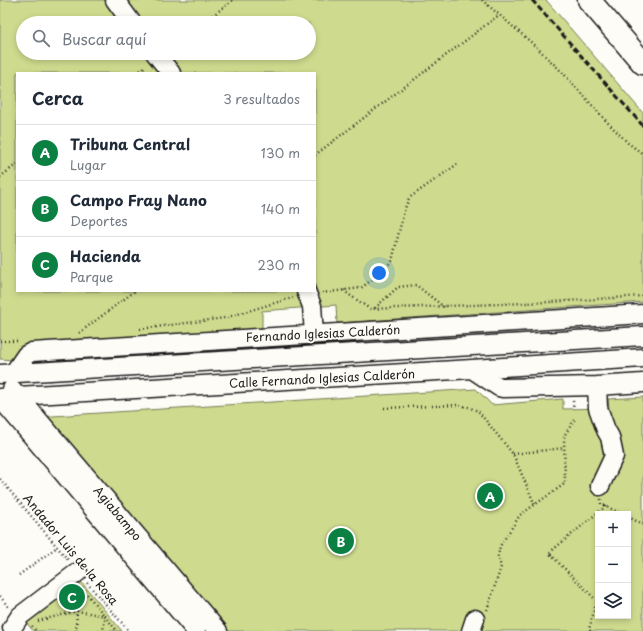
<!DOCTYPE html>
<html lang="es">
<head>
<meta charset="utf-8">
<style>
  body { margin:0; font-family:"Playpen Sans",sans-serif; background:#f6f6f7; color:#1f2937 }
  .controls { position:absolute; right:12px; bottom:12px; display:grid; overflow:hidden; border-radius:0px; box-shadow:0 2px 6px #0003 }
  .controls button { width:36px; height:36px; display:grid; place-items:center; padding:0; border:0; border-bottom:1px solid #e0e1e3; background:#fff; color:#1f2937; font:20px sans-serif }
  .you { position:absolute; left:379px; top:273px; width:14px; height:14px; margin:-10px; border:3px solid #fff; border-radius:50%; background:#1a73e8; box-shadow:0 0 0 6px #1a73e833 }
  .badge { display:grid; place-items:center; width:26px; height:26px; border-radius:50%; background:#0b8043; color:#fff; font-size:13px; font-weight:700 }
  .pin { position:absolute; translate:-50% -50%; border:2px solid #fff; box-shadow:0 1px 4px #0006 }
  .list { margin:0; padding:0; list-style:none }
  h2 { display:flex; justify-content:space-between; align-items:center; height:52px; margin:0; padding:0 16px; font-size:17px }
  h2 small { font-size:13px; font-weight:400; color:#747a83 }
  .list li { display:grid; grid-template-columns:26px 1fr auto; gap:12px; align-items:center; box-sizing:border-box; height:56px; padding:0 16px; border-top:1px solid #e0e1e3 }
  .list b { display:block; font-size:15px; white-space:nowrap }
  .list p { margin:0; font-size:13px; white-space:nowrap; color:#747a83 }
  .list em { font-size:13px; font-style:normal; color:#747a83 }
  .icon { flex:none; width:22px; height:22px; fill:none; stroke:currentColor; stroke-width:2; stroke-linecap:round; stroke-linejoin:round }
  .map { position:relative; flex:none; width:643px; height:631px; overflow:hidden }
  .search { position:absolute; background:#fff; box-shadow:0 2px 6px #0003; left:16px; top:16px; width:300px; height:44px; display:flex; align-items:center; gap:10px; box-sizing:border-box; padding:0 14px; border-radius:22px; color:#747a83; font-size:15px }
  .panel { position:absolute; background:#fff; box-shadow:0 2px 6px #0003; left:16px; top:72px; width:300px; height:220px; border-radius:0px }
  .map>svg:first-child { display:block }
</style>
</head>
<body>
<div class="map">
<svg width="643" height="631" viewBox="0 0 643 631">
  <rect width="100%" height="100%" fill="#fdfcf7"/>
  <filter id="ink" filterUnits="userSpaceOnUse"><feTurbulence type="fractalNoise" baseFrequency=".025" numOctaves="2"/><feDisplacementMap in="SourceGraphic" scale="8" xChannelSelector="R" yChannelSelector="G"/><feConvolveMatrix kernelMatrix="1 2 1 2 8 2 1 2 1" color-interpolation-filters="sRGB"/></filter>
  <g filter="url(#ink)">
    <!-- green -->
    <path fill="#cedb8e" stroke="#757c55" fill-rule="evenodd" d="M0,0H546L643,113V302L337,323L336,305L262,311V328L69,345L13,360L0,359ZM23,23H309V53H23ZM17,73H315V291H17Z
      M476,389L492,405L563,399V409L609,408L608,399L643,397V631H222L37,417ZM598,514H628V616H598Z
      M77,577L122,631H33L23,618Z"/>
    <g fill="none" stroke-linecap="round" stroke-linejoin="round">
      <!-- minor casing -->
      <g stroke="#1c1c1c" stroke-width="21">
        <path id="minor" d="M115,0L132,23
          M155,53L171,73
          M306,291L312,306L314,334
          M472,369L499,387L503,388L597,386L643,383
          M0,374L643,336
          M13,374L26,355L32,352L643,314
          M597,386L598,408L606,430L610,437L614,456L600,486
          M12,389L218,631
          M0,398L18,396L472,369L643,358
          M0,398L196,631
          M12,628L20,616L78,572
          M471,631L475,619"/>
      </g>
      <!-- major casing -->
      <g stroke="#1c1c1c" stroke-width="25">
        <path id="major" d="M589,0L643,63"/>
      </g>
      <!-- path -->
      <path stroke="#1c1c1c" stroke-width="2.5" stroke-dasharray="1 3" stroke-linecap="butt" d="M482,0L532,43L562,72L609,124L628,143L643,154
        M203,23L233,0
        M137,73L146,66
        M315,155L499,15
        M0,177L17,164
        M344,290L348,294L370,309L550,302L643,296
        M322,293L361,288L377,276L392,261L404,211L409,198L459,163
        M375,308L398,287L416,285L444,307
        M140,329L225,318L281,301L293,298
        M79,333L135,291
        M0,341H19
        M573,401L574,409
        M384,408L458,405L468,407L478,411L513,454L535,505
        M513,454L564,448
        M0,479L69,561
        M601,499V504L622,514
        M628,517L643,524
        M19,575L57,547
        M87,583L129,631
        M82,588L117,631
        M0,596L9,608
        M487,610L501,567L498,556L500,546L520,515L563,485L565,482L564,436L575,419
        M38,621L77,611L76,592
        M32,626L36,631
        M76,631L77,611L105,616L103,631
        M590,631L589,629L597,601L549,553L606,506"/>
      <!-- minor -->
      <use href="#minor" stroke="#fdfcf7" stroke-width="18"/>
      <!-- major -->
      <use href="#major" stroke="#fdfcf7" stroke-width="22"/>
      <!-- rail -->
      <path stroke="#1c1c1c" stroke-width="3" stroke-dasharray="6 3" stroke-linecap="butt" d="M532,0L643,126"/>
    </g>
  </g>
  <g text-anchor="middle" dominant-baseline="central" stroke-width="3.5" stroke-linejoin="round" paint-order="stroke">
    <!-- street labels -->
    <g font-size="12" fill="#1c1c1c" stroke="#fdfcf7">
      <text transform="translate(323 333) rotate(-3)">Fernando Iglesias Calderón</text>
      <text transform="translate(322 378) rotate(-3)">Calle Fernando Iglesias Calderón</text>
      <text transform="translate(118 513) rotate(50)">Agiabampo</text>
      <text transform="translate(71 549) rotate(50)">Andador Luis de la Rosa</text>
    </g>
  </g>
</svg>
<div class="controls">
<button>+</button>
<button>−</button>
<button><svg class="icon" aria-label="layers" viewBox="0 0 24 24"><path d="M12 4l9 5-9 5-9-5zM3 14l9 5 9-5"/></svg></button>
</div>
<div class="you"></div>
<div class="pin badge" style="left:490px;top:496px">A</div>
<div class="pin badge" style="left:341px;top:541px">B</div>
<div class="pin badge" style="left:72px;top:597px">C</div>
<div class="search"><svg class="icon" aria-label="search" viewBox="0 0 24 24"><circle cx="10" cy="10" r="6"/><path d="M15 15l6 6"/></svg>Buscar aquí</div>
<section class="panel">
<h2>Cerca<small>3 resultados</small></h2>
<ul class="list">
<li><span class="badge">A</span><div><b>Tribuna Central</b><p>Lugar</p></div><em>130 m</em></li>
<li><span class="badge">B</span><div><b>Campo Fray Nano</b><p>Deportes</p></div><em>140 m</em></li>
<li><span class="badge">C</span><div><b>Hacienda</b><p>Parque</p></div><em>230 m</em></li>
</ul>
</section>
</div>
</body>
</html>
